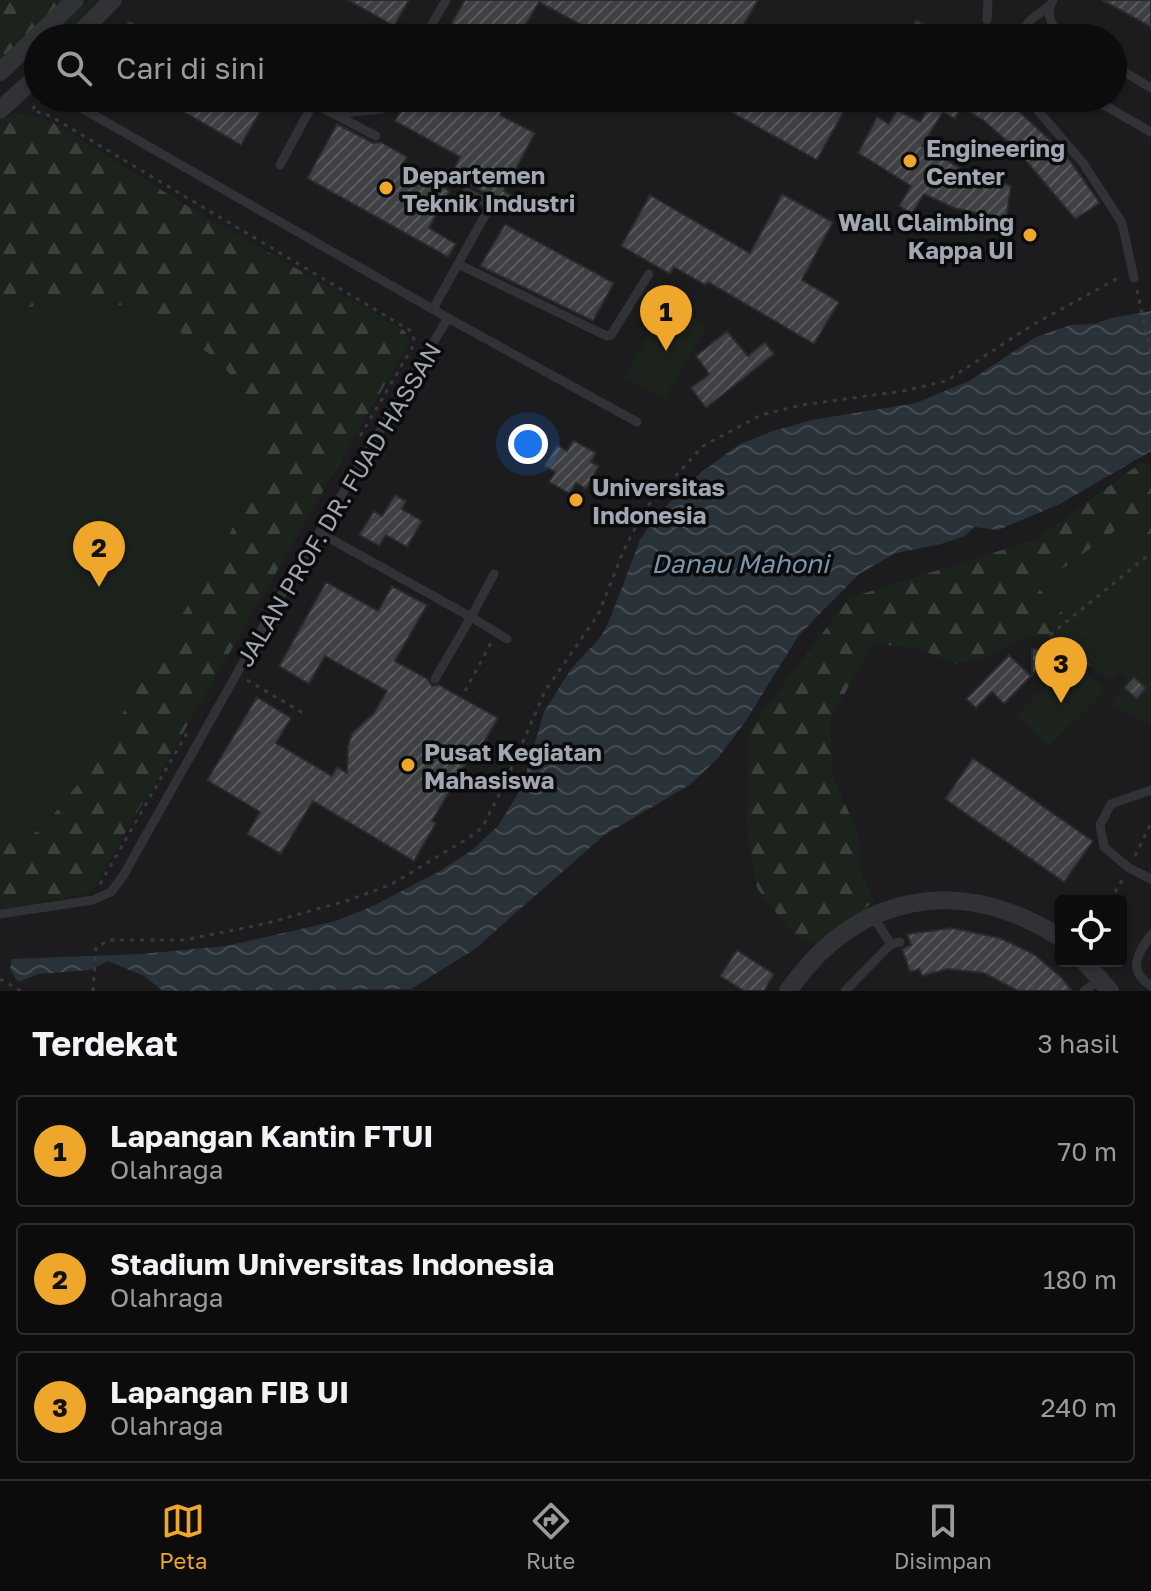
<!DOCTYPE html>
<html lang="id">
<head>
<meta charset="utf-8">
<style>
  body { margin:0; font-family:"Golos Text",sans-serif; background:#151516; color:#f1f3f6 }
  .controls { position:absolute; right:24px; bottom:24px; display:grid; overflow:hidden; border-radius:8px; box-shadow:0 2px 6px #0004 }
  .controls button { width:72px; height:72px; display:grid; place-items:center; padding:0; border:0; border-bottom:2px solid #2c2c2e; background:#0c0c0d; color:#f1f3f6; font:40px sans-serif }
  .you { position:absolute; left:528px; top:444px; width:28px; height:28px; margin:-20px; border:6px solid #fff; border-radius:50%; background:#1a73e8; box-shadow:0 0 0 12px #1a73e833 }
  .badge { display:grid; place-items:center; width:52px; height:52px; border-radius:50%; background:#eea72b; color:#111; font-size:26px; font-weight:700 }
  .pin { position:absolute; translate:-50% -66px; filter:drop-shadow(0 2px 4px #0008) }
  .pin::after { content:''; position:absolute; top:42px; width:28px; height:24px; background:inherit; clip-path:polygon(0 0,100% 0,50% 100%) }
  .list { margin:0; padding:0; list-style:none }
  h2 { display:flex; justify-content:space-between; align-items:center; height:104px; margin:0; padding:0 32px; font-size:34px }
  h2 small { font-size:26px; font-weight:400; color:#9a9b9d }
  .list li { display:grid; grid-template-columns:52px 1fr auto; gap:24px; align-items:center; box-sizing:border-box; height:112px; margin:0 16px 16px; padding:0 16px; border:2px solid #2c2c2e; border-radius:8px }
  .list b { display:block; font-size:30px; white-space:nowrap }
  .list p { margin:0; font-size:26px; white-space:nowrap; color:#9a9b9d }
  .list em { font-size:26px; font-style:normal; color:#9a9b9d }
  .icon { flex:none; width:44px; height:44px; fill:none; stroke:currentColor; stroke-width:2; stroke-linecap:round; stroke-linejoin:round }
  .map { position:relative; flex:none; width:1151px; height:991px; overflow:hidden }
  .search { position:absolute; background:#0c0c0d; box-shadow:0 2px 6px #0004; left:24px; right:24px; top:24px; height:88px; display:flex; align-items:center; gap:20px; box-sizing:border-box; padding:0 28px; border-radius:44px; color:#9a9b9d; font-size:30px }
  .sheet { height:488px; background:#0c0c0d }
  nav { display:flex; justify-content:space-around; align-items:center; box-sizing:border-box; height:112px; border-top:2px solid #2c2c2e; background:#0c0c0d; font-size:22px; color:#9a9b9d }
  nav a { display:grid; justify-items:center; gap:4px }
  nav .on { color:#eea72b }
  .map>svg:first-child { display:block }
</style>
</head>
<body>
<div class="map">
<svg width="1151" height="991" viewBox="0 0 1151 991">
  <defs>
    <pattern id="grass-tufts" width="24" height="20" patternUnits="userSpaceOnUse" patternTransform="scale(2)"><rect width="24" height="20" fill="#1c231d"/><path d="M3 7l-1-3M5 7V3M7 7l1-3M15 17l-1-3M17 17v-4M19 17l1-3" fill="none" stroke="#3a403b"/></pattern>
    <pattern id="forest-firs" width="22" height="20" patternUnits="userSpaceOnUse" patternTransform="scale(2)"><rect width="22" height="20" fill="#1c231d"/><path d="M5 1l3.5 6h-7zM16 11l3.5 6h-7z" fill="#3a403b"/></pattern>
    <pattern id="water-waves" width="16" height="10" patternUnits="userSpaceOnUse" patternTransform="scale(2)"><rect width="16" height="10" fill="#2a3239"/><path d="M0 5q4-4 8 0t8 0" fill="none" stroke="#464d53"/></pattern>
    <pattern id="building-hatch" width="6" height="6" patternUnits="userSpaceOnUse" patternTransform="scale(2)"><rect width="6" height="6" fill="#3f4044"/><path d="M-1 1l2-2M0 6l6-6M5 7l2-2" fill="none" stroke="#58595d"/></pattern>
  </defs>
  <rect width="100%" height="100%" fill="#101011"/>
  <!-- built -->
  <path fill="#1c1c1e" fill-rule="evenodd" d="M0,0H1151V991H0ZM38,38H1113V98H38ZM1061,901H1121V961H1061Z"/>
  <!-- grass -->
  <path fill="url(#grass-tufts)" d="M88,0H100L62,38H48Z"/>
  <!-- forest -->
  <path fill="url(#forest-firs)" d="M0,0H63L0,61Z
    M15,113L34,116L56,124L179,201L405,331L409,343L92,890L84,894L0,909V843L24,841L46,824L85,775L224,545L261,468L38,305L0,316V121Z
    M1142,462L1151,466V599L1139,659L1109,680L1060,644L1044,636H1028L991,656L954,664L918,648L877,644L871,646L830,720L831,741L833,777L858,833L859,869L874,901L819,945L793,934L757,888L747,828L748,732L849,598L1037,539Z"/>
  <!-- park -->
  <path fill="#1c231d" d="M89,299L137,309L175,328L220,362L248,397L261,423V468L224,545L85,775L46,823L24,841L0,843V316L38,305Z
    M668,302L708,326L664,400L624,376Z
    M1120,527L1151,565V726L1110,704L1128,680L1037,587Z
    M1073,659L1105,691L1048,747L1016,715Z"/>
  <!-- water -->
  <path fill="url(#water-waves)" d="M1151,311V451L1060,504L998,530L974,527L965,536L941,544L896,553L859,574L799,635L745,722L718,758L691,784L603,836L475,949L411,989L163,991L144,976L108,961L90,970L38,974L18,982L10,969L12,959L141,954L226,946L336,921L373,906L438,872L471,851L498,826L522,787L544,712L571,669L600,638L608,624L640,540L655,517L697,476L738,445L773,431L812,420L916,403L969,381L1036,337L1071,325L1094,324L1111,318Z"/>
  <!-- building -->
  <path fill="url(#building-hatch)" stroke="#2a2a2d" stroke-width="2" d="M348,0H409L394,26Z
    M465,0H758L736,38H621L598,25L594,32L539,2L518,38H443Z
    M1102,0H1151V27Z
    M916,20L949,38H907Z
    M129,21L158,38H119Z
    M160,98H268L241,145Z
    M408,98H475L490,106L495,98H509L500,115L535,133L504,191L511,195L505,206L486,193L450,175L460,157L395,121Z
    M706,98H851L817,160Z
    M934,98H1005L1065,154L1100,203L1075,219L1016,149L983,120L962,108L955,119L943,112L922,146L960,168L1011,186L1006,220L954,208L924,194L912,214L899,206L911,186L858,153L877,117L889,124L897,110L920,122Z
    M337,124L373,143L381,142L407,157L402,164L450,191L429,228L456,244L448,257L307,178Z
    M782,194L833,222L802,280L839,302L814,344L708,282L705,285L674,267L670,274L621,246L650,195L750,253Z
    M505,224L614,283L593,321L480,266Z
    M727,331L748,356L765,342L774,354L706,408L691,388L709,374L696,356Z
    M573,440L596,453L591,462L599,466L586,489L576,483L570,494L549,482L555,472L544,466L557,445L567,451Z
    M395,495L406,501L402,509L422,521L407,547L386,535L379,546L359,535L374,511L382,516Z
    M326,582L378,611L392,586L427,605L395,661L428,679L432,686L439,685L498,718L475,757L471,755L432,821L436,823L414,861L313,801L281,854L247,834L260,812L207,780L257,697L291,718L276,743L332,776L337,767L347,773L348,746L352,733L373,714L387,691L325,656L309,684L279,666Z
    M1032,649H1045V661L1032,675Z
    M1009,655L1031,676L1004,704L992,692L976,708L966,699Z
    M1134,677L1146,688L1137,699L1124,688Z
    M973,758L1093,841L1064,882L945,799Z
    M952,928L1000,938L1034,954L1062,978L1072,991H1018L984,973L947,969L922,976L919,969L910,972L902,949L911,945L907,934Z
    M737,950L774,974L764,991H744L720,976Z"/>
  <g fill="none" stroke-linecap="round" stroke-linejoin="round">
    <!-- path -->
    <path stroke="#37393d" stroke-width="3" stroke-dasharray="4 6" stroke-linecap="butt" d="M41,98L32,110L50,116L411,331L414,340L412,348L359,438
      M1137,290L1151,355
      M1050,635L1151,553
      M247,680L303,713
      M465,691L491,643
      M1135,856L1151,823
      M100,884L188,731
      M1110,901L1122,880
      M0,979L21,991
      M93,991L96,947L110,940H184L264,924L349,900L390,885L467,839L482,828L505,783L545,691L598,615L623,552L644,510L703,446L761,415L802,405L903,391L946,381L1034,324L1122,276"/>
    <!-- service -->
    <path stroke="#313236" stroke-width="9" d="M1053,0C1044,15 1053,30 1066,38
      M987,20L988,0
      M992,36L993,38
      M348,38L353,29
      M424,38L446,0
      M1021,38C1023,22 1038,15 1049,6
      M1113,65L1151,88
      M1027,98L1083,163L1122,223L1134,278
      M1092,98L1151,132
      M313,103L376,136
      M334,114L382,109L388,98
      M280,165L316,98
      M458,264L607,336L611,335L649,274
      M433,309L489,208L483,200L467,192
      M448,318L637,422
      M320,533L471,617L494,574
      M435,679L471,617L507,639
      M1151,790L1111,804L1100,825L1104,847L1129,868L1151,879
      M0,914L93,900L111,892L123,876L276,604L448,318L64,98
      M872,915L891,944
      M1151,935C1137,954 1127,970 1151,986
      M845,991L891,944L900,942
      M1084,991L1101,979"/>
    <!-- minor -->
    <path stroke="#313236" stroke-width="18" d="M75,38L113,0
      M0,72L75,0
      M0,110L38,75
      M1084,961L1110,991
      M788,991C857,892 960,874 1061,938"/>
  </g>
  <!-- markers -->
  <g fill="#eea72b" stroke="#0b0b0c" stroke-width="3">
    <circle cx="910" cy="161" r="8"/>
    <circle cx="386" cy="188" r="8"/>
    <circle cx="1030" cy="235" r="8"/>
    <circle cx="576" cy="500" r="8"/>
    <circle cx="408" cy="765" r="8"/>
  </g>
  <g text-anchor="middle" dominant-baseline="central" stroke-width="7" stroke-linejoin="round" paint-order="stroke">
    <!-- poi labels -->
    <g font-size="24" font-weight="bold" fill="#a1a7b2" stroke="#0b0b0c" text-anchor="start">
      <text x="926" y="147">Engineering<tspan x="926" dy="28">Center</tspan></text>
      <text x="402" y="174">Departemen<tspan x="402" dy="28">Teknik Industri</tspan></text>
      <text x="1014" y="221" text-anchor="end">Wall Claimbing<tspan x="1014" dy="28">Kappa UI</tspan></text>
      <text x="592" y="486">Universitas<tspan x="592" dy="28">Indonesia</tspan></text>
      <text x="424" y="751">Pusat Kegiatan<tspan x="424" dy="28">Mahasiswa</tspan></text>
    </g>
    <!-- street labels -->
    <g font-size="24" fill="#a1a7b2" stroke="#0b0b0c">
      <text transform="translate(338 504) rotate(-59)">JALAN PROF. DR. FUAD HASSAN</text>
    </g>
    <!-- water labels -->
    <g font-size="26" font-style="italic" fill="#7895ad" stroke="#0b0b0c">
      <text x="740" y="563">Danau Mahoni</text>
    </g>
  </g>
</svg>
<div class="controls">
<button><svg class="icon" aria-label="locate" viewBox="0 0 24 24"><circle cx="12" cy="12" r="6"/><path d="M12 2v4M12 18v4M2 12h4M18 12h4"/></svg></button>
</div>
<div class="you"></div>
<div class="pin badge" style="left:666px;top:351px">1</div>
<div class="pin badge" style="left:99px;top:587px">2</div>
<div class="pin badge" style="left:1061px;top:703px">3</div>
<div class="search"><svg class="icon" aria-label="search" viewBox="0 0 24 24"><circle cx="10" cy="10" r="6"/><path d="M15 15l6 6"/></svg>Cari di sini</div>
</div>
<section class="sheet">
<h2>Terdekat<small>3 hasil</small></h2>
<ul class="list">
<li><span class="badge">1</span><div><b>Lapangan Kantin FTUI</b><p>Olahraga</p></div><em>70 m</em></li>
<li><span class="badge">2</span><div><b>Stadium Universitas Indonesia</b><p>Olahraga</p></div><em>180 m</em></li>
<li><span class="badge">3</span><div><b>Lapangan FIB UI</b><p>Olahraga</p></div><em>240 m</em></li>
</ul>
</section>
<nav>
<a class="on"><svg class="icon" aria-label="map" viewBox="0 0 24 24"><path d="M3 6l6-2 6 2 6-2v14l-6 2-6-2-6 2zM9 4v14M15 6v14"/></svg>Peta</a>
<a><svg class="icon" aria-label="directions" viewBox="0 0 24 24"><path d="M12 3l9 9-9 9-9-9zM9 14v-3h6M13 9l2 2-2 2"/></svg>Rute</a>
<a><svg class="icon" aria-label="saved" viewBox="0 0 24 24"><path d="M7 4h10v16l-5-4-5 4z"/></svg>Disimpan</a>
</nav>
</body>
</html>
